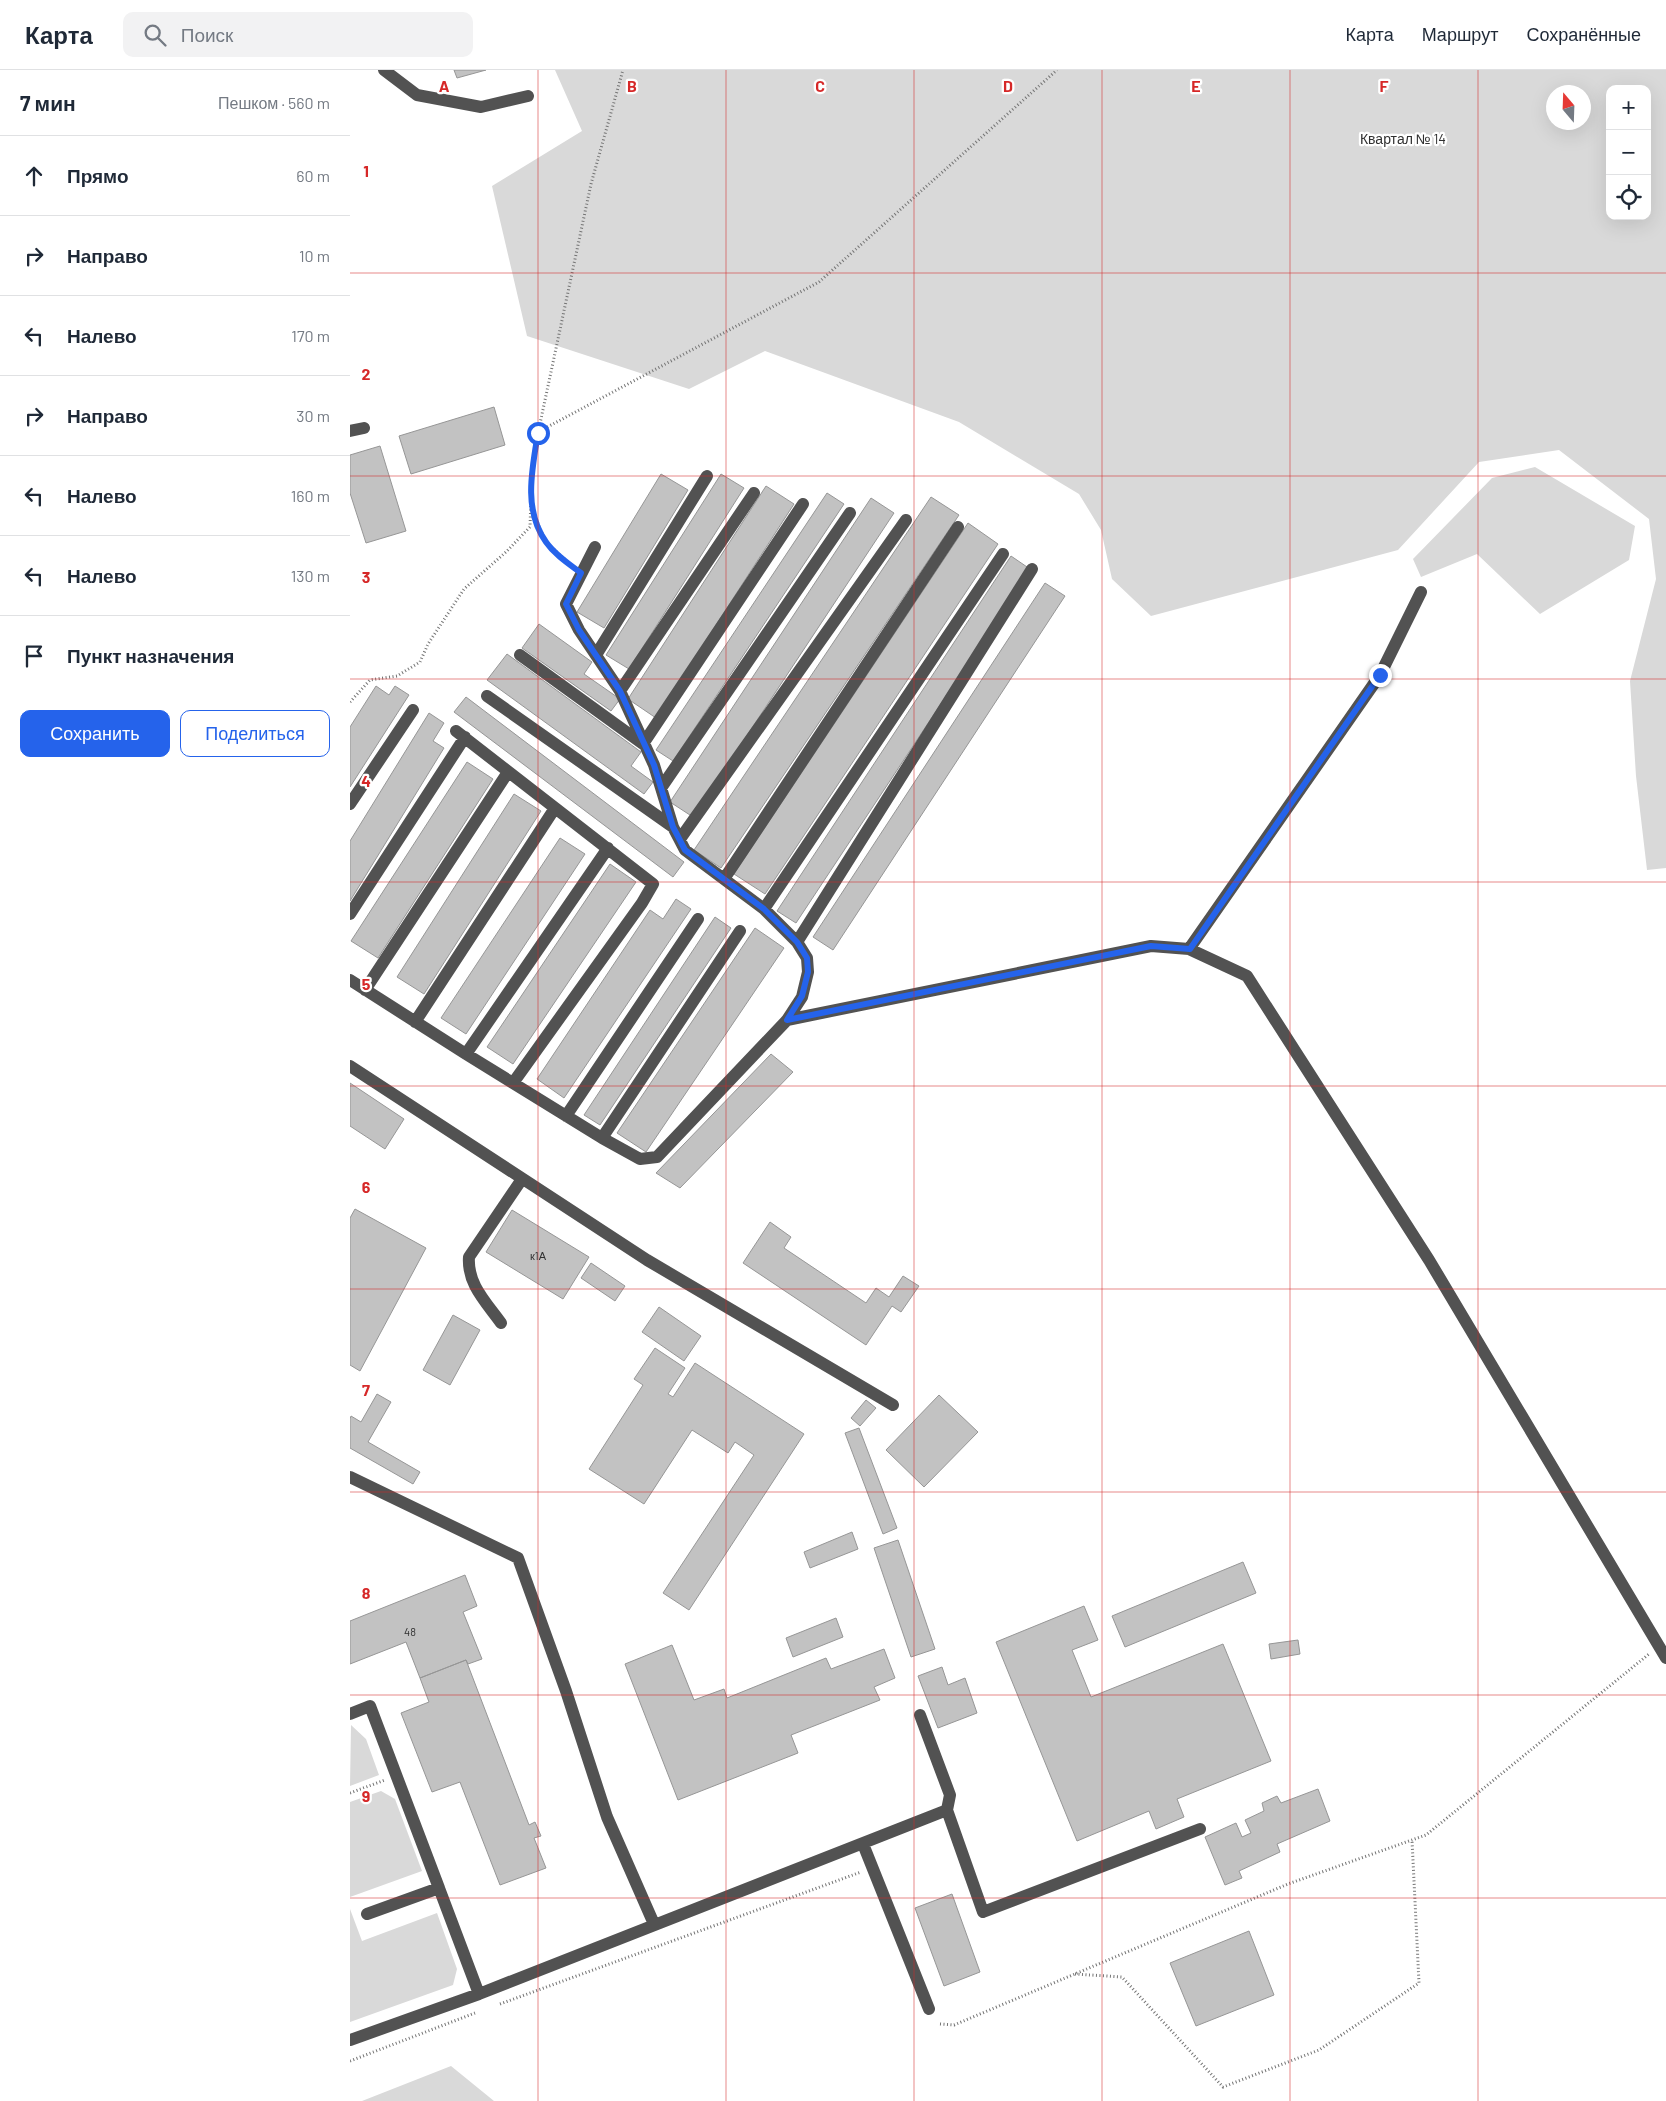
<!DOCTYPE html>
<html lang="ru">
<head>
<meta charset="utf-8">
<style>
  body { margin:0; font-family:Barlow,sans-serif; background:#f2f2f3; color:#1f2937 }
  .controls { position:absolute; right:15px; top:15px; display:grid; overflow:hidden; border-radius:10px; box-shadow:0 5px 20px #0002 }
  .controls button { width:45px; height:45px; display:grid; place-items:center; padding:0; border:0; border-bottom:1px solid #e0e1e3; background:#fff; color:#1f2937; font:25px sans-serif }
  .compass { position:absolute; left:1196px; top:15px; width:45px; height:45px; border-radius:50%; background:#fff; box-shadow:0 5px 20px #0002; rotate:341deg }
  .stop { position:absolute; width:15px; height:15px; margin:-11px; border:4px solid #2563eb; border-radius:50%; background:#fff }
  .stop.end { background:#2563eb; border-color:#fff; box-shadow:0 1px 5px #0008 }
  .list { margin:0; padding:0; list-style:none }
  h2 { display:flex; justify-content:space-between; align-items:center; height:65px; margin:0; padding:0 20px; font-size:21px }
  h2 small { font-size:16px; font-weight:400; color:#747a83 }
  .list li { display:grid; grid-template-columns:32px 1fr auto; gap:15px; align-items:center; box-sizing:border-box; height:80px; padding:0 20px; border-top:1px solid #e0e1e3 }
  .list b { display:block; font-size:19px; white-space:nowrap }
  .list em { font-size:16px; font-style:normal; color:#747a83 }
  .actions { display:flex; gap:10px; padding:15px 20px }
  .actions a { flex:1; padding:11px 0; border:1px solid #2563eb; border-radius:10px; text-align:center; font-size:18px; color:#2563eb }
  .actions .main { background:#2563eb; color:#fff }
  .icon { flex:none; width:28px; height:28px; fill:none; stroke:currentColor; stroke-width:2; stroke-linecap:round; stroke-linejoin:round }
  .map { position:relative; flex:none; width:1316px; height:2031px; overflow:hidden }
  header { display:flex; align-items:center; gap:30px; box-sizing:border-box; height:70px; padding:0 25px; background:#fff; border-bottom:1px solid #e0e1e3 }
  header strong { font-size:24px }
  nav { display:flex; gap:28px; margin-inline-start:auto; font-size:18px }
  .search { width:350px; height:45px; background:#f2f2f3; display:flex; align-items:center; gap:12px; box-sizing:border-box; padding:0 18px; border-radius:10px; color:#747a83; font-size:19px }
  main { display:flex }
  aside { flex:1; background:#fff }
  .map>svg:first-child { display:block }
</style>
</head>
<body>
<header>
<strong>Карта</strong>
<div class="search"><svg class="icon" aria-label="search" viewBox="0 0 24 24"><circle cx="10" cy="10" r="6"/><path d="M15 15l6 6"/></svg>Поиск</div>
<nav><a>Карта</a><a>Маршрут</a><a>Сохранённые</a></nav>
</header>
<main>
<aside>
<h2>7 мин<small>Пешком · 560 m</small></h2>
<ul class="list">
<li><svg class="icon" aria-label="ahead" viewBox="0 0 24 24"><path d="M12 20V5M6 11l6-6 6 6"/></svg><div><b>Прямо</b></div><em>60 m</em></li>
<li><svg class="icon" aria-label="right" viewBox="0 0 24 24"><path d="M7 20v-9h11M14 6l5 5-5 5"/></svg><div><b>Направо</b></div><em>10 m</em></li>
<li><svg class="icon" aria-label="left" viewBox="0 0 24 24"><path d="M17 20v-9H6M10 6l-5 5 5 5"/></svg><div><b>Налево</b></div><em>170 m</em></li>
<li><svg class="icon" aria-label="right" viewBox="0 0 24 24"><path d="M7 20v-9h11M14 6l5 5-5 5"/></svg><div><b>Направо</b></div><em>30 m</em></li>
<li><svg class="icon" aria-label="left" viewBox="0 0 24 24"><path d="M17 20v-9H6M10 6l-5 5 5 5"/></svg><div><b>Налево</b></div><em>160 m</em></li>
<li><svg class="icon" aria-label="left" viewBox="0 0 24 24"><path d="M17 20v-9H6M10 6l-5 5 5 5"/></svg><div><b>Налево</b></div><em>130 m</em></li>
<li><svg class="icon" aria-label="arrive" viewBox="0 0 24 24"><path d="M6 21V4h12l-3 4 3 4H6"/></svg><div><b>Пункт назначения</b></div></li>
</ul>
<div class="actions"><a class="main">Сохранить</a><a>Поделиться</a></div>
</aside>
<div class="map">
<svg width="1316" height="2031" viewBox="0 0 1316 2031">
  <rect width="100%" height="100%" fill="#fff"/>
  <!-- green -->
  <path fill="#d9d9d9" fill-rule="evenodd" d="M205,0H1316V798L1297,800L1286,706L1280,611L1306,509L1299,449L1209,380L1129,392L1048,480L801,546L762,509L751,460L729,424L609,352L415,281L339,319L177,266L142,116L232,61ZM1260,19H1297V146H1260ZM1204,22H1234V52H1204Z
    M1185,397L1285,456L1279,490L1190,544L1127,484L1071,507L1063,489L1142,408Z
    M1,1655L16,1669L29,1705L0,1716Z
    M31,1721L45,1729L72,1801L0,1827V1732Z
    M0,1839L12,1871L87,1843L107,1899L103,1915L0,1952Z
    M101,1996L144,2031H12Z"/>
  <!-- building -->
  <path fill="#c2c2c2" stroke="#969696" d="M104,0H136L107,8Z
    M144,337L155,375L61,404L49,366Z
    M30,376L56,461L16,473L0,423V385Z
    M311,404L338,420L254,558L227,542Z
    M371,404L394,418L279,599L256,585Z
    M416,416L444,434L306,648L278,629Z
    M477,423L494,434L323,691L306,680Z
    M581,427L609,445L371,798L344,780Z
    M521,428L544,443L343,747L320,732Z
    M618,453L648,474L415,824L384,804Z
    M661,486L680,499L446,853L427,841Z
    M695,513L715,526L483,880L463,867Z
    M189,554L242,592L234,604L270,629L261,641L172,578Z
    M157,584L291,682L281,696L303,712L294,724L137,610Z
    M26,616L39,625L45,616L59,625L0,717V657Z
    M116,627L334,792L323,807L104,642Z
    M79,643L94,653L83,671L94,678L0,831V771Z
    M117,692L143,709L28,888L1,871Z
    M164,724L191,741L74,924L47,907Z
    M210,768L235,784L116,964L91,948Z
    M260,794L286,812L163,994L137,977Z
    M326,829L341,839L214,1028L187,1009L300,840L313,849Z
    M365,847L381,858L250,1055L234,1045Z
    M405,858L434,878L296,1082L267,1063Z
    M421,984L443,1002L330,1118L306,1103Z
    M0,1013L54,1049L35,1079L0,1056Z
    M5,1139L76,1178L10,1301L0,1295V1148Z
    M162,1140L239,1187L213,1229L136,1182Z
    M420,1152L441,1167L434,1178L516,1233L526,1218L539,1227L553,1206L569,1216L551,1242L542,1236L516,1275L393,1193Z
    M241,1193L275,1216L265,1231L231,1208Z
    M309,1237L351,1266L334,1291L292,1262Z
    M103,1245L130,1260L100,1315L73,1300Z
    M305,1278L335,1298L318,1324L323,1327L345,1293L454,1364L339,1540L313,1523L404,1385L385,1372L378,1383L342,1360L294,1434L239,1399L293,1315L284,1309Z
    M27,1324L41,1332L18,1372L70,1402L63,1414L0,1378V1349L1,1346L11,1352Z
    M589,1325L628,1362L574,1417L536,1380Z
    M516,1330L526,1338L510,1356L501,1348Z
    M509,1358L547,1458L533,1464L495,1363Z
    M502,1462L508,1479L460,1498L454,1482Z
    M548,1470L585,1579L561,1587L524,1478Z
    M893,1492L906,1523L775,1577L762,1546Z
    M115,1505L127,1536L113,1542L132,1589L118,1594L116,1590L70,1608L56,1572L0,1594V1551Z
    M734,1536L748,1570L722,1580L741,1627L873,1574L921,1691L827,1729L834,1747L806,1759L799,1741L727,1771L646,1572Z
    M486,1548L493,1567L443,1587L436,1568Z
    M948,1570L950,1584L921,1589L919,1574Z
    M322,1575L344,1630L374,1619L377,1628L476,1588L481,1599L534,1579L545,1608L524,1617L530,1630L441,1665L448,1683L328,1730L275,1594Z
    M116,1590L179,1755L185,1752L191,1766L184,1768L196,1798L150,1815L110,1712L82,1722L51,1643L79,1632L70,1608Z
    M592,1597L598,1615L615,1608L627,1643L588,1658L568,1606Z
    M968,1719L980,1751L927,1774L930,1782L889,1801L892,1808L875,1815L855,1767L886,1753L892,1767L901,1763L895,1750L914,1741L912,1733L927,1726L931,1733Z
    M602,1824L630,1902L594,1916L565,1838Z
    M899,1861L924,1925L846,1956L820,1893Z"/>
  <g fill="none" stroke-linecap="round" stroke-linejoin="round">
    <!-- path -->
    <path stroke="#747474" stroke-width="3" stroke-dasharray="1 2.5" stroke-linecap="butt" d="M188,362L469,212L707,0
      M182,440L196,472L221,495
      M0,632L20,610L47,606L70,592L78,574L114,519L156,482L180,457L182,397L188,363L241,114L273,0
      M0,1723L35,1710
      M725,1904L772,1907L873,2017L969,1980L1069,1913L1062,1770
      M150,1934L511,1802
      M590,1954L604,1955L938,1814L1076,1765L1299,1584
      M0,1991L125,1943"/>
    <!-- minor -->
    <path stroke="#525252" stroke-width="12" d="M34,0L67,25L131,37L178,26
      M0,361L14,358
      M245,477L216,534L229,560L270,621L304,695L323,757L335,780L414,839L447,872L457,888L458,902L452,927L437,950
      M170,585L293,674L453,434
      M246,585L357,406
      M270,621L404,423
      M137,626L323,757
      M106,661L303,814L292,833L163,1013
      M311,718L500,443
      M0,734L63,640
      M330,769L556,450
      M374,809L608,457
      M414,839L653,484
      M0,844L115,667
      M447,872L682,499
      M839,879L1030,605L1071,522
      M0,910L116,984L252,1068L290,1089L307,1087L437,950L801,876L839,879L897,906L1079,1190L1316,1588
      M15,920L158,702
      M65,952L205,738
      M116,984L258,778
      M0,996L297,1190L543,1335
      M216,1046L348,849
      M252,1068L390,861
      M151,1253C136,1232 117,1214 119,1187L172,1109
      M0,1407L168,1488L216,1621L257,1747L304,1854
      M0,1644L20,1636L89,1818
      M570,1645L600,1725L597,1740
      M513,1774L579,1939
      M17,1844L89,1818L129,1924
      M0,1970L129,1924L597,1740L633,1842L850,1759"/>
  </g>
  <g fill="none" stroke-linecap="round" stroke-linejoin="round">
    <!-- route -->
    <path stroke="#2563eb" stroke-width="6" d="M188,363C182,399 173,440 196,472C205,485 219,494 231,503L216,534L229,560L270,621L304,695L323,757L335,780L414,839L447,872L457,888L458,902L452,926L437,950L801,876L840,879L1030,605"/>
  </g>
  <!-- grid -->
  <path fill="none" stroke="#d62828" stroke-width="1" stroke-opacity="0.55" d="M188,0V2031M376,0V2031M564,0V2031M752,0V2031M940,0V2031M1128,0V2031M0,203H1316M0,406H1316M0,609H1316M0,812H1316M0,1016H1316M0,1219H1316M0,1422H1316M0,1625H1316M0,1828H1316"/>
  <g text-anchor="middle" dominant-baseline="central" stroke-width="4.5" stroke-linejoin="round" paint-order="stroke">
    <!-- number labels -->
    <g font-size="11" fill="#303030">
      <text x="188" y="1185">к1А</text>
      <text x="60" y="1561">48</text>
    </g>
    <!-- park labels -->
    <g font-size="14" fill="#303030" stroke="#fff">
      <text x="1053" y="68">Квартал № 14</text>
    </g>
  </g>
  <g font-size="16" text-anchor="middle" font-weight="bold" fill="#d62828" stroke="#fff" stroke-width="4.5" stroke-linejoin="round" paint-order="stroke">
    <text x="94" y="22">A</text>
    <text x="282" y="22">B</text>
    <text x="470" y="22">C</text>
    <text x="658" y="22">D</text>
    <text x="846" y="22">E</text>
    <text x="1034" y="22">F</text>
    <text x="16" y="107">1</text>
    <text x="16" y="310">2</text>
    <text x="16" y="513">3</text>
    <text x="16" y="717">4</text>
    <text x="16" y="920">5</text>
    <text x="16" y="1123">6</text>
    <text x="16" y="1326">7</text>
    <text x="16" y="1529">8</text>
    <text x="16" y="1732">9</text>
  </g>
</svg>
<div class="controls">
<button>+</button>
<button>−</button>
<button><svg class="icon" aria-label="locate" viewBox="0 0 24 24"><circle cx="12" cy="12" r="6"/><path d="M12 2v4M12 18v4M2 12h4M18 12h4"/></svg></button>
</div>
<svg class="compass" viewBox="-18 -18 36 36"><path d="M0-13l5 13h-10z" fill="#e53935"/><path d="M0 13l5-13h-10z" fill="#747a83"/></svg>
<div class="stop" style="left:188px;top:363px"></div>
<div class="stop end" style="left:1030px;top:605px"></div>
</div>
</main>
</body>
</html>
